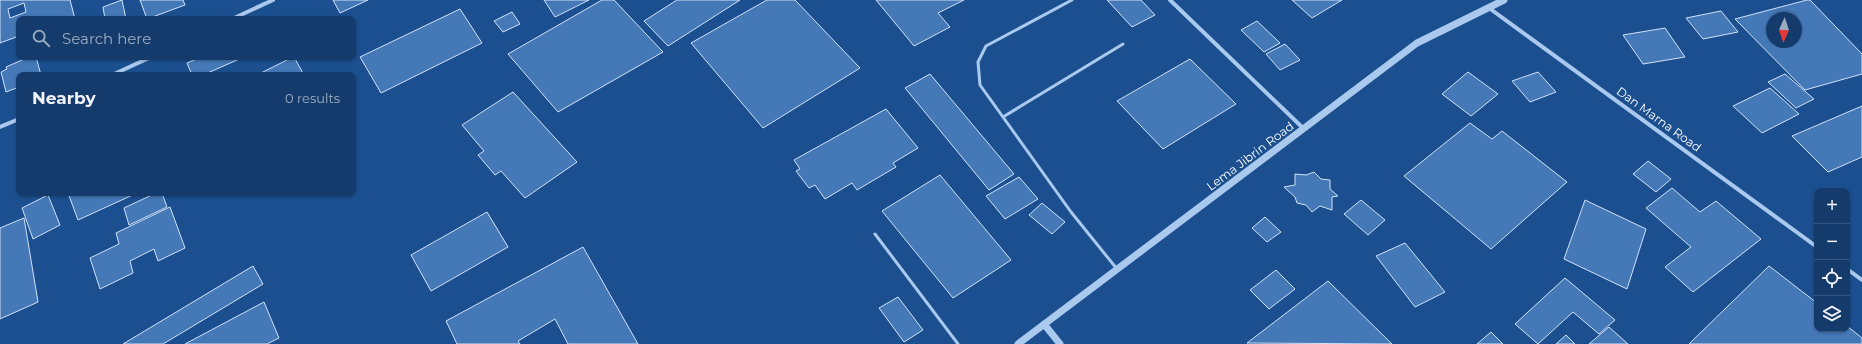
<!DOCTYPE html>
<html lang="en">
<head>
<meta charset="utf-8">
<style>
  body { margin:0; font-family:Montserrat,sans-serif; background:#1d4271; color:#f1f3f6 }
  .controls { position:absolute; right:12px; bottom:12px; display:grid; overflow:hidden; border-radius:8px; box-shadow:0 1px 3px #0004 }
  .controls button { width:36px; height:36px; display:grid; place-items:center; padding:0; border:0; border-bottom:1px solid #33557e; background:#143b6b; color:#f1f3f6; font:20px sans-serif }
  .compass { position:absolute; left:1766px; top:12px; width:36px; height:36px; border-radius:50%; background:#143b6b; box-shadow:0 1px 3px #0004; rotate:183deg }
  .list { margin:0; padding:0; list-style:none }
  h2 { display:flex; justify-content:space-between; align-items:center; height:52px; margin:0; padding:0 16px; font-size:17px }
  h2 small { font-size:13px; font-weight:400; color:#9dadc1 }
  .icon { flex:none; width:22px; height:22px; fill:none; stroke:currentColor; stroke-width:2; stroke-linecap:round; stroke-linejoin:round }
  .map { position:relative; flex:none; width:1862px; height:344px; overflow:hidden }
  .search { position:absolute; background:#143b6b; box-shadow:0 1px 3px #0004; left:16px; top:16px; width:340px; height:44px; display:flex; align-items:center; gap:10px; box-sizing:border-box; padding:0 14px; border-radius:8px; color:#9dadc1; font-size:15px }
  .panel { position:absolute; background:#143b6b; box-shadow:0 1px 3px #0004; left:16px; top:72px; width:340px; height:124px; border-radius:8px }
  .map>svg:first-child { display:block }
</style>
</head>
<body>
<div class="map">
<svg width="1862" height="344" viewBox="0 0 1862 344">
  <rect width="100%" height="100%" fill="#1b4f8f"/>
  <!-- building -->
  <path fill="#4478b7" stroke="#cfe3fa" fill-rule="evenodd" d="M0,0H70L75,19H19V36L0,43ZM24,3L26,12L10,18L8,9Z
    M122,0L126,19H105L103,7Z
    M140,0H183L185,5L147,19Z
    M333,0H368L340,13Z
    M544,0H589L555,17Z
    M602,0H614L663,52L558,112L508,54Z
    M677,0H740L668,46L644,21Z
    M767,0H795L860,68L763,128L691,43Z
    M876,0H964L938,13L950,27L914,46Z
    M1107,0H1141L1155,15L1132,27Z
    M1292,0H1342L1312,18Z
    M1807,0H1810L1862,54V74L1805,90L1735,19ZM1772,18H1796V42H1772Z
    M460,9L482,43L381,93L360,57Z
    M1721,11L1738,32L1703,39L1686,18Z
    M512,12L520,24L503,32L494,21Z
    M1257,21L1280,43L1264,52L1241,30Z
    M1665,28L1685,57L1643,64L1623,35Z
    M1285,44L1300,60L1280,70L1266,54Z
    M29,57H36L41,75H19V87L6,92L1,72L7,69L6,67Z
    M201,57H244L203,75H192L187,63Z
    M294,57L304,75H257L293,57Z
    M1190,59L1236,104L1163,149L1117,101Z
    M1468,72L1498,94L1471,116L1442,94Z
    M1538,72L1556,92L1530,102L1512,81Z
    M930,74L1014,174L989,190L905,88Z
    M1785,74L1814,99L1796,108L1768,82Z
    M1770,88L1799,114L1762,133L1733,106Z
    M513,92L577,162L525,198L501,171L495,175L478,155L484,151L462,125Z
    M1862,106V157L1828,172L1792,136Z
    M886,109L918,148L893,163L896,167L857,190L852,183L825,199L815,185L809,188L796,171L800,169L794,160Z
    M1470,123L1492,139L1502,131L1567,182L1491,249L1404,176Z
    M1648,161L1671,179L1656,192L1633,174Z
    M1314,172L1321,179L1330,180V189L1338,196L1332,197V210L1320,206L1312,212L1306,205L1297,203L1295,197L1284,187L1295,185V174L1306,175Z
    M940,175L1011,260L953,298L882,211Z
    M1019,177L1038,199L1005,219L986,196Z
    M1672,188L1700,212L1716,201L1761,239L1693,292L1665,267L1691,247L1646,208Z
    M68,193H137L78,220Z
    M156,193H162L167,207L129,225L124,208Z
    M48,195L60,225L33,239L22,208Z
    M1361,200L1385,220L1368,235L1344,214Z
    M1585,200L1646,229L1627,289L1564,259Z
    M1042,203L1065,222L1052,234L1029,215Z
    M170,207L185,248L158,261L154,249L130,261L133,273L100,289L90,258L119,244L116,233Z
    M487,212L508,247L431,291L411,255Z
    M1265,217L1281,232L1267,242L1252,228Z
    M24,218L38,302L0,319V228Z
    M1405,243L1445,292L1415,307L1376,256Z
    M583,247L638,344H568L555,319L518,341L520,344H457L446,321Z
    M253,266L263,284L163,344H123Z
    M1769,266L1817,303V329H1847V326L1862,338V344H1689Z
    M1276,270L1295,289L1269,309L1250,290Z
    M1565,278L1615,320L1599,334L1573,312L1538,344L1515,324Z
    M1328,281L1392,344L1247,343Z
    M898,297L923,330L904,342L879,308Z
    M264,302L279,338L267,344H185Z
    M1609,327L1628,344H1589Z
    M1491,332L1503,344H1477Z
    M1566,335L1575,344H1556Z"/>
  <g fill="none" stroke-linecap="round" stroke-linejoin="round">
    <!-- service -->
    <path stroke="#a9c9ee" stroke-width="3" d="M1072,0L986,46L978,62L980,85L1071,212L1117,269
      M1003,117L1123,44
      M875,234L958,344"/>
    <!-- minor -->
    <path stroke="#a9c9ee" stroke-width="4" d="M1170,0L1304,129
      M1489,8L1817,247
      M232,19L273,0
      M112,75L151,57
      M0,127L19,119
      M1847,269L1862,280"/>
    <!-- tertiary -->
    <path stroke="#a9c9ee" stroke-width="7" d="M1044,324L1060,344
      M1018,344L1417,43L1504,0"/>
  </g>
  <g text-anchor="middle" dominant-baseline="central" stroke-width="3" stroke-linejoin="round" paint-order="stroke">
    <!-- street labels -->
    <g font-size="12" fill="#fff" stroke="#1b4f8f">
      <text transform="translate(1659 119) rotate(36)">Dan Marna Road</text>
      <text transform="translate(1250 156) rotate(-37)">Lema Jibrin Road</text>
    </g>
  </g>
</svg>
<div class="controls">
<button>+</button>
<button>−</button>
<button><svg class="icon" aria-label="locate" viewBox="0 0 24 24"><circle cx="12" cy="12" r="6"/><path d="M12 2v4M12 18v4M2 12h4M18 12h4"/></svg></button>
<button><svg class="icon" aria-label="layers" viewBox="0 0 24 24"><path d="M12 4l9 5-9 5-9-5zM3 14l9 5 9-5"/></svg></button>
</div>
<svg class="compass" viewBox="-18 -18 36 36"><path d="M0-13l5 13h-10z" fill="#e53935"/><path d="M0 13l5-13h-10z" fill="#9dadc1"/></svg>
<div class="search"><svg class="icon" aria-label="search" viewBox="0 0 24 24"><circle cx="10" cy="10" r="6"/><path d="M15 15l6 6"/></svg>Search here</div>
<section class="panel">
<h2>Nearby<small>0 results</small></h2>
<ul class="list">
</ul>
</section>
</div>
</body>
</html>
